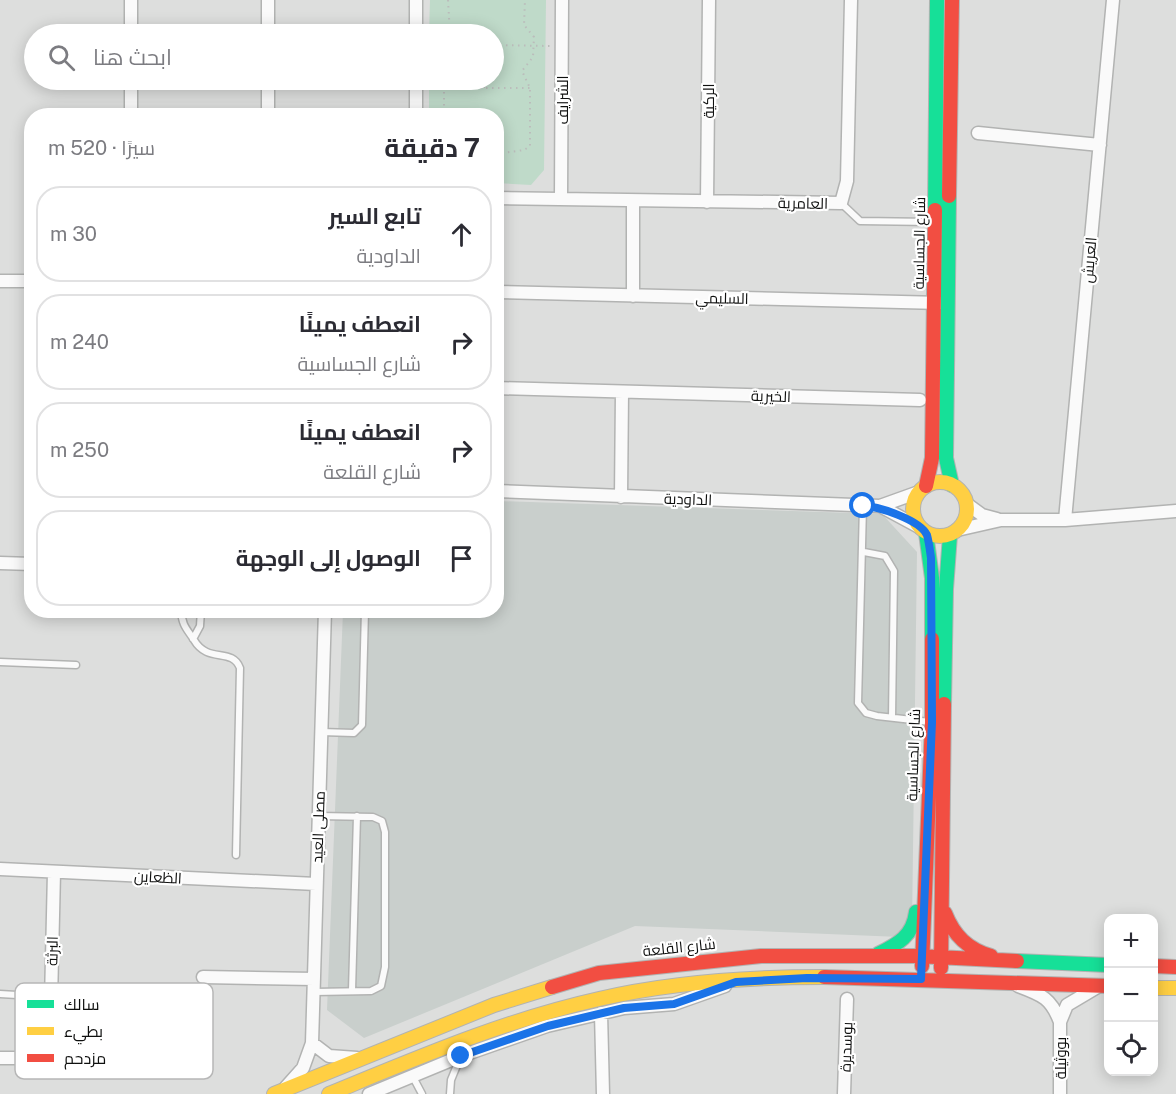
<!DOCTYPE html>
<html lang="ar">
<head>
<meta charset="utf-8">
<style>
  body { margin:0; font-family:"Public Sans",Cairo,sans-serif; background:#f7f7f7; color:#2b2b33; direction:rtl }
  .controls { position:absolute; right:18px; bottom:18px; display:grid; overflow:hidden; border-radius:12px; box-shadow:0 3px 15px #0003 }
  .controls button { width:54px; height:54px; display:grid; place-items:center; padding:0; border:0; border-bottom:2px solid #e1e1e2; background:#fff; color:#2b2b33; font:30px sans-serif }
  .stop { position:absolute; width:18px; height:18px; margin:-14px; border:4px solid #1a73e8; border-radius:50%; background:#fff }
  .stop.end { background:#1a73e8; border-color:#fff; box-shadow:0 2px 6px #0008 }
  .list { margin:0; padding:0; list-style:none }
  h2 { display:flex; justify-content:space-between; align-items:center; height:78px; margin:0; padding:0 24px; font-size:26px }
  h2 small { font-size:20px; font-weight:400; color:#7c7c81 }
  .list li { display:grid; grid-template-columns:39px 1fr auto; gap:18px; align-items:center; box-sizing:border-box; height:96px; margin:0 12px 12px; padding:0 12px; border:2px solid #e1e1e2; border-radius:24px }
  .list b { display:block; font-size:22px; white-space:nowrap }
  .list p { margin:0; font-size:20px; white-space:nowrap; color:#7c7c81 }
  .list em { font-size:20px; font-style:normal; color:#7c7c81 }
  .icon { flex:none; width:33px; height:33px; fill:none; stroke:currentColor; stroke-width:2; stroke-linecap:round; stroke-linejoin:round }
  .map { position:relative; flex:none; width:1176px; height:1094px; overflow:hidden; direction:ltr }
  .search { position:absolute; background:#fff; box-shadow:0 3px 15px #0003; left:24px; top:24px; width:480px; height:66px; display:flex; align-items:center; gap:15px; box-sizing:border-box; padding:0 21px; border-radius:33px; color:#7c7c81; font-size:22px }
  .panel { position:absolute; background:#fff; box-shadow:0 3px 15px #0003; left:24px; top:108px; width:480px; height:510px; border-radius:24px; direction:rtl }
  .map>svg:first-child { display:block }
</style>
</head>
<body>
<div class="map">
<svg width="1176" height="1094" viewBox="0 0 1176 1094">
  <rect width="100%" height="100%" fill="#dddedd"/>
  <!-- built -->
  <path fill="#c9cfcc" d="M497,501L882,514L917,552L912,925L900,937L635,926L364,1038L327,1010L343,611L496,610Z"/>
  <!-- green -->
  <path fill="#bfdac9" d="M430,0H546L544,170L531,185L497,183L496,116L429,115V80H494V34H429Z"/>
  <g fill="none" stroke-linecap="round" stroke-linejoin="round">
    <!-- lane casing -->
    <g stroke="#b2b3b2" stroke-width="9">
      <path id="lane" d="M841,203L860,221L932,222
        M863,506L858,703L866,713L877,716L930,722
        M864,552L885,556L894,571L892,717
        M181,610C182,626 187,629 194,640C208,664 232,647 240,668L236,855
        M193,639L200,626L201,610
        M0,662L76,665
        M321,732L354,733L362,725L365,610
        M352,990L357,816
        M314,992L371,991L381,986L385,967V832L382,821L373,817L319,816
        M0,994L51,997
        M413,1077L422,1094
        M450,1094L451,1080L460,1058"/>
    </g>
    <!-- street casing -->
    <g stroke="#b2b3b2" stroke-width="15">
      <path id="street" d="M131,34V0
        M268,34V0
        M416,34V0
        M131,116V80
        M268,116V80
        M416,116V80
        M978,133L1100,145
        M496,198L841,203L847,181L851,0
        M561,199L562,0
        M707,202L709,0
        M0,281H32
        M496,292L941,303
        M633,296V201
        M496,388L920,400
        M496,491L880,506L919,492
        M621,497L622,392
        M967,504L982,515L997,519
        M880,506L919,527
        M1065,520L1113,0
        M957,530L1001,520H1065L1176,511
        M0,563L32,564
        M0,869L316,884
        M203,977L314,979
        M1018,986C1042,995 1051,998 1060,1022
        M601,1013L603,1094
        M312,1043L329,1056L357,1058
        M0,1058H37L46,1054L50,1044L54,872
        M286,1087L303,1068L312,1043L325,610
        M369,1094L461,1056L547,1026L624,1008L674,1004L725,986
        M844,1094L847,999
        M1060,1094V1022L1067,1005L1099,986"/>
    </g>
    <!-- fast casing -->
    <g stroke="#b2b3b2" stroke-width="16">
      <path id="fast" d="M949,196L946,458L952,485
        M935,210L937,0
        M926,533L932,578V639
        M944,704L946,589L950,535
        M878,954C898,944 913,936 916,912
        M1017,961L1108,965"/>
    </g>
    <!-- slow casing -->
    <g stroke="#b2b3b2" stroke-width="16">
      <path id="slow" d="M913 509a27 27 0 1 1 54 0a27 27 0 1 1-54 0Z
        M1154,988H1176
        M274,1094L494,1005L552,987
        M329,1094C417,1058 505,1020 599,999C672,982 749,977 824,977"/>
    </g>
    <!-- jam casing -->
    <g stroke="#b2b3b2" stroke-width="16">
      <path id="jam" d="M949,196L952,0
        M926,486L932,458L935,210
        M945,913C954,936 968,949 991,956
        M922,966L932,722V639
        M1154,966L1176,967
        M941,968L944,704
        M824,977L1108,986
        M552,987L599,973L761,956H916L1017,961"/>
    </g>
    <!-- path -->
    <path stroke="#bbbcbb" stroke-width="2" stroke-dasharray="1.5 4.5" stroke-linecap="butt" d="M448,0L450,34
      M494,45L550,46
      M444,80V116
      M444,88H530
      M484,88L485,80
      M496,154L524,150L530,146V88L522,71L533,57L534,37L524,25L525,0"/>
    <!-- lane -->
    <use href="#lane" stroke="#fafafa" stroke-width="6"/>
    <!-- street -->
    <use href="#street" stroke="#fafafa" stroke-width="12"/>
    <!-- fast -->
    <use href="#fast" stroke="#16e098" stroke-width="14"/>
    <!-- slow -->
    <use href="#slow" stroke="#ffcf43" stroke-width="14"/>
    <!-- jam -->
    <use href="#jam" stroke="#f24e42" stroke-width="14"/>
  </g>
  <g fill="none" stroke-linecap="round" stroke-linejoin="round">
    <!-- route -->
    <path stroke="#1a73e8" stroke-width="8" d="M461,1056L548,1026L624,1008L674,1004L736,982L807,978L921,979L932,722L931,558C930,551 929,542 927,535C920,520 878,506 863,506"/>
  </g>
  <g text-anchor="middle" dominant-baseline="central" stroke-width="4.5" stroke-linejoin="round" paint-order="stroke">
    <!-- street labels -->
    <g font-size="15" fill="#0f100f" stroke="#fff">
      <text transform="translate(562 100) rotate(-90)">الشرايف</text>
      <text transform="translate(708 101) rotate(-90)">الركية</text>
      <text transform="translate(803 203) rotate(1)">العامرية</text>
      <text transform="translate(919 243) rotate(-89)">شارع الجساسية</text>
      <text transform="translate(1089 260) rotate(-85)">العريش</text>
      <text transform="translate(722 298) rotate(1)">السليمي</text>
      <text transform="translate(771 396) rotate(2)">الخيرية</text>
      <text transform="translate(688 499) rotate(2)">الداودية</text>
      <text transform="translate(913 755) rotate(-88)">شارع الجساسية</text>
      <text transform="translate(318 827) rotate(-88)">مصلى العيد</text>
      <text transform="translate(158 877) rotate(3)">الظعاين</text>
      <text transform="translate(679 947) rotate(-6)">شارع القلعة</text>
      <text transform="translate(52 951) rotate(-89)">البرثة</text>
      <text transform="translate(846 1047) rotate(-88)">بوسديرة</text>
      <text transform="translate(1060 1058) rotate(-90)">بووثيلة</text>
    </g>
  </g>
  <!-- legend -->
  <rect x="15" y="983" width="198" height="96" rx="9" fill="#fff" stroke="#b7b7b7" stroke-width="1.5"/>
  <rect x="27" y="1000" width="27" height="8" fill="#16e098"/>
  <rect x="27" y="1027" width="27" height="8" fill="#ffcf43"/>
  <rect x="27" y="1054" width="27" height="8" fill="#f24e42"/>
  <g font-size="16" fill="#0f100f">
    <text x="64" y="1010">سالك</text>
    <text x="64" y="1037">بطيء</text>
    <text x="64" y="1064">مزدحم</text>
  </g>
</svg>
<div class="controls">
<button>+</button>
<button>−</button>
<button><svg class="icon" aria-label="locate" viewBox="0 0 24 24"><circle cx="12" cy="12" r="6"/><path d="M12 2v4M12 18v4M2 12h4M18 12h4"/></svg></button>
</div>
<div class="stop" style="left:863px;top:506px"></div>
<div class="stop end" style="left:461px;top:1056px"></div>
<div class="search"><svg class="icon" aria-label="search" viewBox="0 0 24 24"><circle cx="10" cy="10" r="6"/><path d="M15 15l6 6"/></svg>ابحث هنا</div>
<section class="panel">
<h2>7 دقيقة<small>سيرًا · 520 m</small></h2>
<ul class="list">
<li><svg class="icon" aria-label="ahead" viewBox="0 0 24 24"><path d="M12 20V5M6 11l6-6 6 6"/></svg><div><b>تابع السير</b><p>الداودية</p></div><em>30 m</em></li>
<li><svg class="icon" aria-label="right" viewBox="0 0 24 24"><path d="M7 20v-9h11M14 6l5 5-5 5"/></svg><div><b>انعطف يمينًا</b><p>شارع الجساسية</p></div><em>240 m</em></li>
<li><svg class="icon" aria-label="right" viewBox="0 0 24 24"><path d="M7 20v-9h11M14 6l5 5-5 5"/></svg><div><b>انعطف يمينًا</b><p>شارع القلعة</p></div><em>250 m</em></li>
<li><svg class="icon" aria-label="arrive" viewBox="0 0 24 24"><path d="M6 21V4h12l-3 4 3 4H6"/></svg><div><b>الوصول إلى الوجهة</b></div></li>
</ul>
</section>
</div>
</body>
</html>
